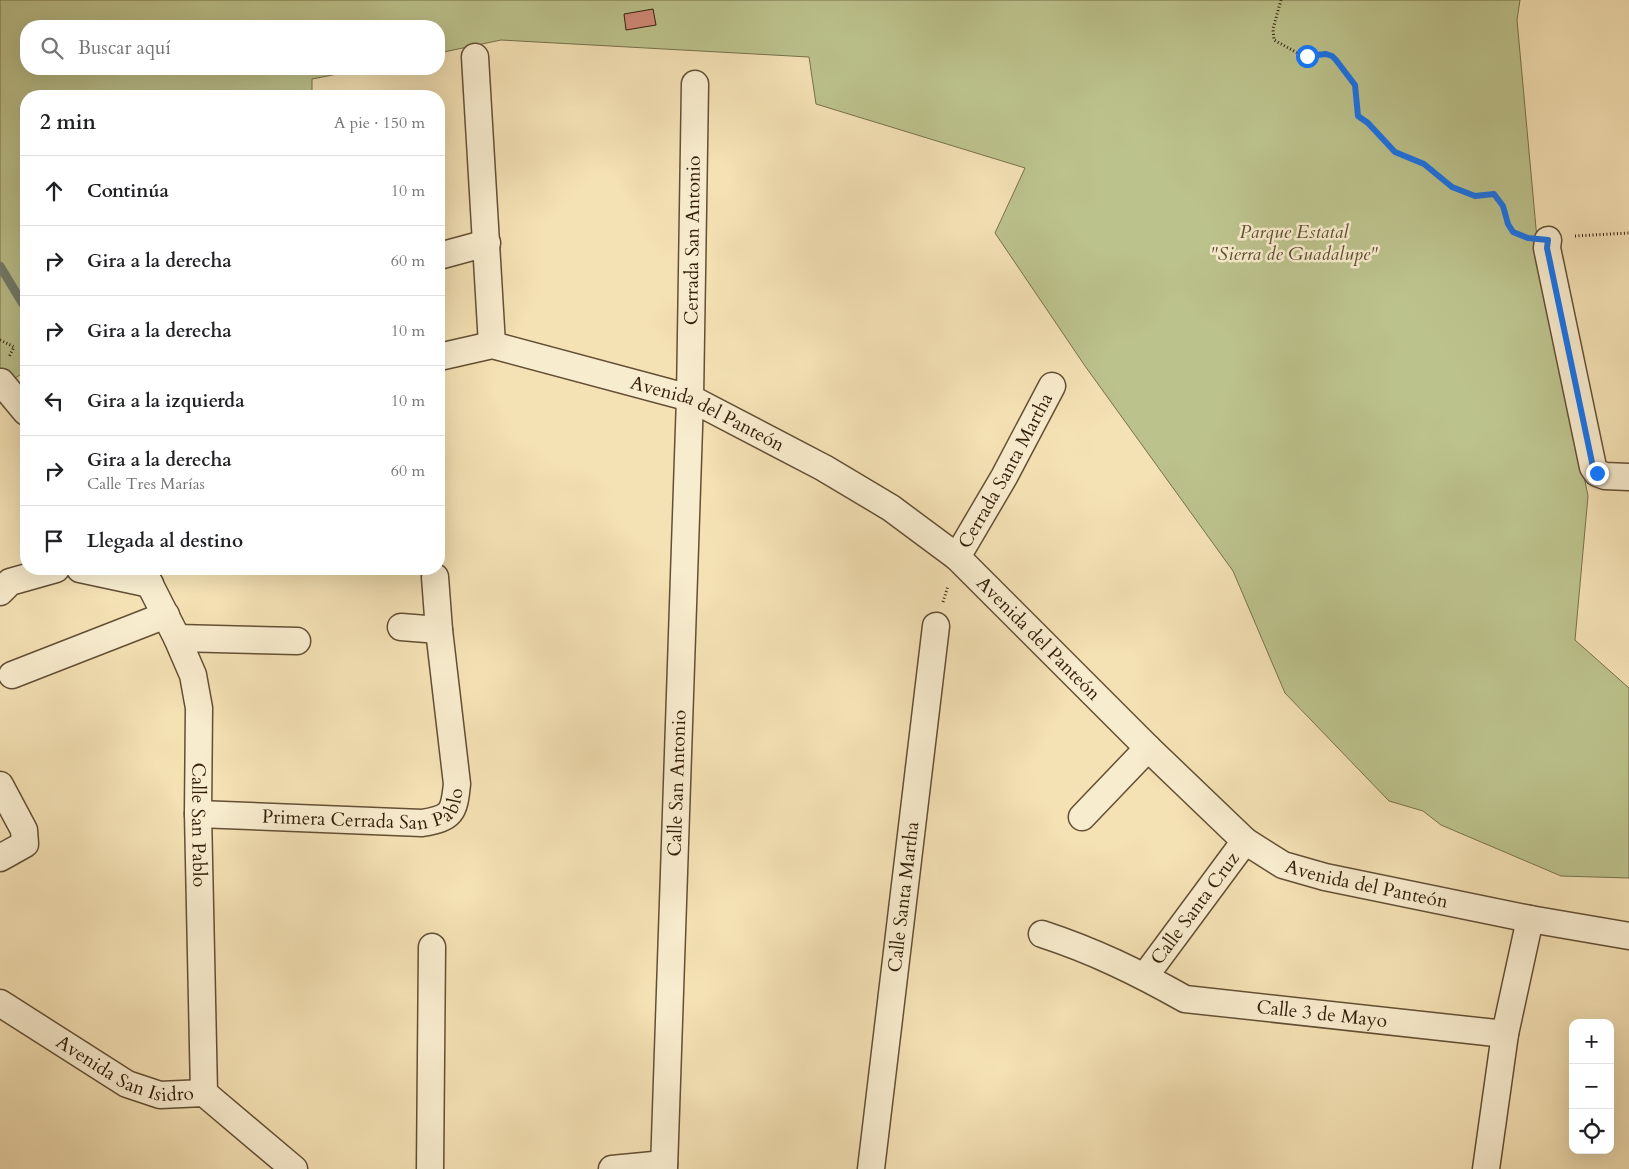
<!DOCTYPE html>
<html lang="es">
<head>
<meta charset="utf-8">
<style>
  body { margin:0; font-family:Cardo,serif; background:#f6f6f6; color:#202124 }
  .controls { position:absolute; right:15px; bottom:15px; display:grid; overflow:hidden; border-radius:10px; box-shadow:0 5px 20px #0002 }
  .controls button { width:45px; height:45px; display:grid; place-items:center; padding:0; border:0; border-bottom:1px solid #e0e0e0; background:#fff; color:#202124; font:25px sans-serif }
  .stop { position:absolute; width:15px; height:15px; margin:-11px; border:4px solid #1a73e8; border-radius:50%; background:#fff }
  .stop.end { background:#1a73e8; border-color:#fff; box-shadow:0 1px 5px #0008 }
  .list { margin:0; padding:0; list-style:none }
  h2 { display:flex; justify-content:space-between; align-items:center; height:65px; margin:0; padding:0 20px; font-size:21px }
  h2 small { font-size:16px; font-weight:400; color:#757577 }
  .list li { display:grid; grid-template-columns:32px 1fr auto; gap:15px; align-items:center; box-sizing:border-box; height:70px; padding:0 20px; border-top:1px solid #e0e0e0 }
  .list b { display:block; font-size:19px; white-space:nowrap }
  .list p { margin:0; font-size:16px; white-space:nowrap; color:#757577 }
  .list em { font-size:16px; font-style:normal; color:#757577 }
  .icon { flex:none; width:28px; height:28px; fill:none; stroke:currentColor; stroke-width:2; stroke-linecap:round; stroke-linejoin:round }
  .map { position:relative; flex:none; width:1629px; height:1169px; overflow:hidden }
  .search { position:absolute; background:#fff; box-shadow:0 5px 20px #0002; left:20px; top:20px; width:425px; height:55px; display:flex; align-items:center; gap:12px; box-sizing:border-box; padding:0 18px; border-radius:20px; color:#757577; font-size:19px }
  .panel { position:absolute; background:#fff; box-shadow:0 5px 20px #0002; left:20px; top:90px; width:425px; height:485px; border-radius:20px }
  .map>svg:first-child { display:block }
</style>
</head>
<body>
<div class="map">
<svg width="1629" height="1169" viewBox="0 0 1629 1169">
  <rect width="100%" height="100%" fill="#f4e1b4"/>
  <filter id="stains"><feTurbulence type="fractalNoise" baseFrequency=".004" numOctaves="4"/><feColorMatrix values="0 0 0 0 .2 0 0 0 0 .09 0 0 0 0 .02 0 0 0 .5 -.17"/></filter>
  <radialGradient id="worn" r=".72"><stop offset=".6" stop-color="#630" stop-opacity="0"/><stop offset="1" stop-color="#630" stop-opacity=".3"/></radialGradient>
  <!-- green -->
  <path fill="#bcc28c" stroke="#78704b" d="M0,0H1520L1517,20L1537,239L1588,496L1575,640L1629,688V878L1561,876L1441,825L1423,811L1389,801L1285,693L1233,571L1085,366L995,233L1025,168L816,104L809,57L501,40L439,53V26H26V69H363L312,79V96H26V371L0,388Z"/>
  <g fill="none" stroke-linecap="round" stroke-linejoin="round">
    <!-- stream -->
    <path stroke="#727d6e" stroke-width="9" d="M0,266L26,309"/>
  </g>
  <!-- building -->
  <path fill="#d08977" stroke="#331e0a" d="M653,9L656,25L626,30L624,14Z"/>
  <g fill="none" stroke-linecap="round" stroke-linejoin="round">
    <!-- minor casing -->
    <g stroke="#634f34" stroke-width="29">
      <g id="minor">
        <path d="M475,57L492,345"/>
        <path d="M1548,240L1547,248L1593,467L1597,473L1605,476L1629,477"/>
        <path d="M439,256L487,243"/>
        <path id="s1" d="M439,357L492,345L690,398L824,468L891,508L957,557L1148,748L1245,841L1283,865L1325,877L1530,919L1629,936"/>
        <path d="M1,382L26,412"/>
        <path id="s2" d="M957,557L1004,477L1052,386"/>
        <path d="M80,569L150,584"/>
        <path id="s3" d="M142,569L177,638L193,675L199,708L198,814L204,1093"/>
        <path d="M0,592L10,582L56,569"/>
        <path d="M401,627L439,630"/>
        <path d="M177,638L297,641"/>
        <path d="M12,675L166,615"/>
        <path d="M0,785L24,830L25,844L0,858"/>
        <path id="s4" d="M198,814L422,823C452,818 454,813 457,784L439,630L435,577"/>
        <path d="M1082,817L1148,748"/>
        <path id="s5" d="M1042,934C1094,951 1137,972 1185,999L1505,1034"/>
        <path id="s6" d="M1145,976L1245,841"/>
        <path id="s7" d="M0,1003L127,1084L160,1095L204,1093L294,1169"/>
        <path d="M430,1169L432,947"/>
        <path d="M612,1169L664,1164"/>
        <path id="s8" d="M664,1169L690,398L695,84"/>
        <path id="s9" d="M871,1169L936,626"/>
        <path d="M1486,1169L1505,1034L1530,919"/>
      </g>
    </g>
    <!-- path -->
    <path stroke="#331e0a" stroke-width="3" stroke-dasharray="1 2.5" stroke-linecap="butt" d="M1281,0L1273,29L1274,40L1301,55L1313,57L1325,54L1332,55L1344,69L1355,85L1357,116L1368,123L1395,152L1424,163L1452,187L1475,196L1494,194C1497,198 1502,202 1503,207C1508,220 1507,232 1523,237
      M1575,236L1629,233
      M0,340L14,347L9,357
      M943,602L948,586"/>
    <!-- minor -->
    <use href="#minor" stroke="#f8ecce" stroke-width="26"/>
  </g>
  <g fill="none" stroke-linecap="round" stroke-linejoin="round">
    <!-- route -->
    <path stroke="#1a73e8" stroke-width="6" d="M1307,56L1326,54L1332,56L1336,60L1355,85L1358,116L1368,123L1395,152L1424,164L1452,187L1475,196L1494,194L1503,206L1508,224L1513,232L1528,238L1548,240L1547,248L1593,467L1597,473"/>
  </g>
  <g text-anchor="middle" dominant-baseline="central" stroke-width="5" stroke-linejoin="round" paint-order="stroke">
    <!-- park labels -->
    <g font-size="19" font-style="italic" fill="#5c4f31" stroke="#f8ecce">
      <text x="1294" y="232">Parque Estatal<tspan x="1294" dy="22">"Sierra de Guadalupe"</tspan></text>
    </g>
    <!-- street labels -->
    <g font-size="19" fill="#331e0a" stroke="#f8ecce">
      <text stroke="none"><textPath href="#s8" startOffset="929">Cerrada San Antonio</textPath></text>
      <text stroke="none"><textPath href="#s1" startOffset="281">Avenida del Panteón</textPath></text>
      <text stroke="none"><textPath href="#s2" startOffset="99">Cerrada Santa Martha</textPath></text>
      <text stroke="none"><textPath href="#s1" startOffset="686">Avenida del Panteón</textPath></text>
      <text stroke="none"><textPath href="#s8" startOffset="386">Calle San Antonio</textPath></text>
      <text stroke="none"><textPath href="#s4" startOffset="172">Primera Cerrada San Pablo</textPath></text>
      <text stroke="none"><textPath href="#s3" startOffset="268">Calle San Pablo</textPath></text>
      <text stroke="none"><textPath href="#s1" startOffset="1106">Avenida del Panteón</textPath></text>
      <text stroke="none"><textPath href="#s9" startOffset="274">Calle Santa Martha</textPath></text>
      <text stroke="none"><textPath href="#s6" startOffset="84">Calle Santa Cruz</textPath></text>
      <text stroke="none"><textPath href="#s5" startOffset="295">Calle 3 de Mayo</textPath></text>
      <text stroke="none"><textPath href="#s7" startOffset="144">Avenida San Isidro</textPath></text>
    </g>
  </g>
  <rect width="100%" height="100%" filter="url(#stains)"/>
  <rect width="100%" height="100%" fill="url(#worn)"/>
</svg>
<div class="controls">
<button>+</button>
<button>−</button>
<button><svg class="icon" aria-label="locate" viewBox="0 0 24 24"><circle cx="12" cy="12" r="6"/><path d="M12 2v4M12 18v4M2 12h4M18 12h4"/></svg></button>
</div>
<div class="stop" style="left:1307px;top:56px"></div>
<div class="stop end" style="left:1597px;top:473px"></div>
<div class="search"><svg class="icon" aria-label="search" viewBox="0 0 24 24"><circle cx="10" cy="10" r="6"/><path d="M15 15l6 6"/></svg>Buscar aquí</div>
<section class="panel">
<h2>2 min<small>A pie · 150 m</small></h2>
<ul class="list">
<li><svg class="icon" aria-label="ahead" viewBox="0 0 24 24"><path d="M12 20V5M6 11l6-6 6 6"/></svg><div><b>Continúa</b></div><em>10 m</em></li>
<li><svg class="icon" aria-label="right" viewBox="0 0 24 24"><path d="M7 20v-9h11M14 6l5 5-5 5"/></svg><div><b>Gira a la derecha</b></div><em>60 m</em></li>
<li><svg class="icon" aria-label="right" viewBox="0 0 24 24"><path d="M7 20v-9h11M14 6l5 5-5 5"/></svg><div><b>Gira a la derecha</b></div><em>10 m</em></li>
<li><svg class="icon" aria-label="left" viewBox="0 0 24 24"><path d="M17 20v-9H6M10 6l-5 5 5 5"/></svg><div><b>Gira a la izquierda</b></div><em>10 m</em></li>
<li><svg class="icon" aria-label="right" viewBox="0 0 24 24"><path d="M7 20v-9h11M14 6l5 5-5 5"/></svg><div><b>Gira a la derecha</b><p>Calle Tres Marías</p></div><em>60 m</em></li>
<li><svg class="icon" aria-label="arrive" viewBox="0 0 24 24"><path d="M6 21V4h12l-3 4 3 4H6"/></svg><div><b>Llegada al destino</b></div></li>
</ul>
</section>
</div>
</body>
</html>
